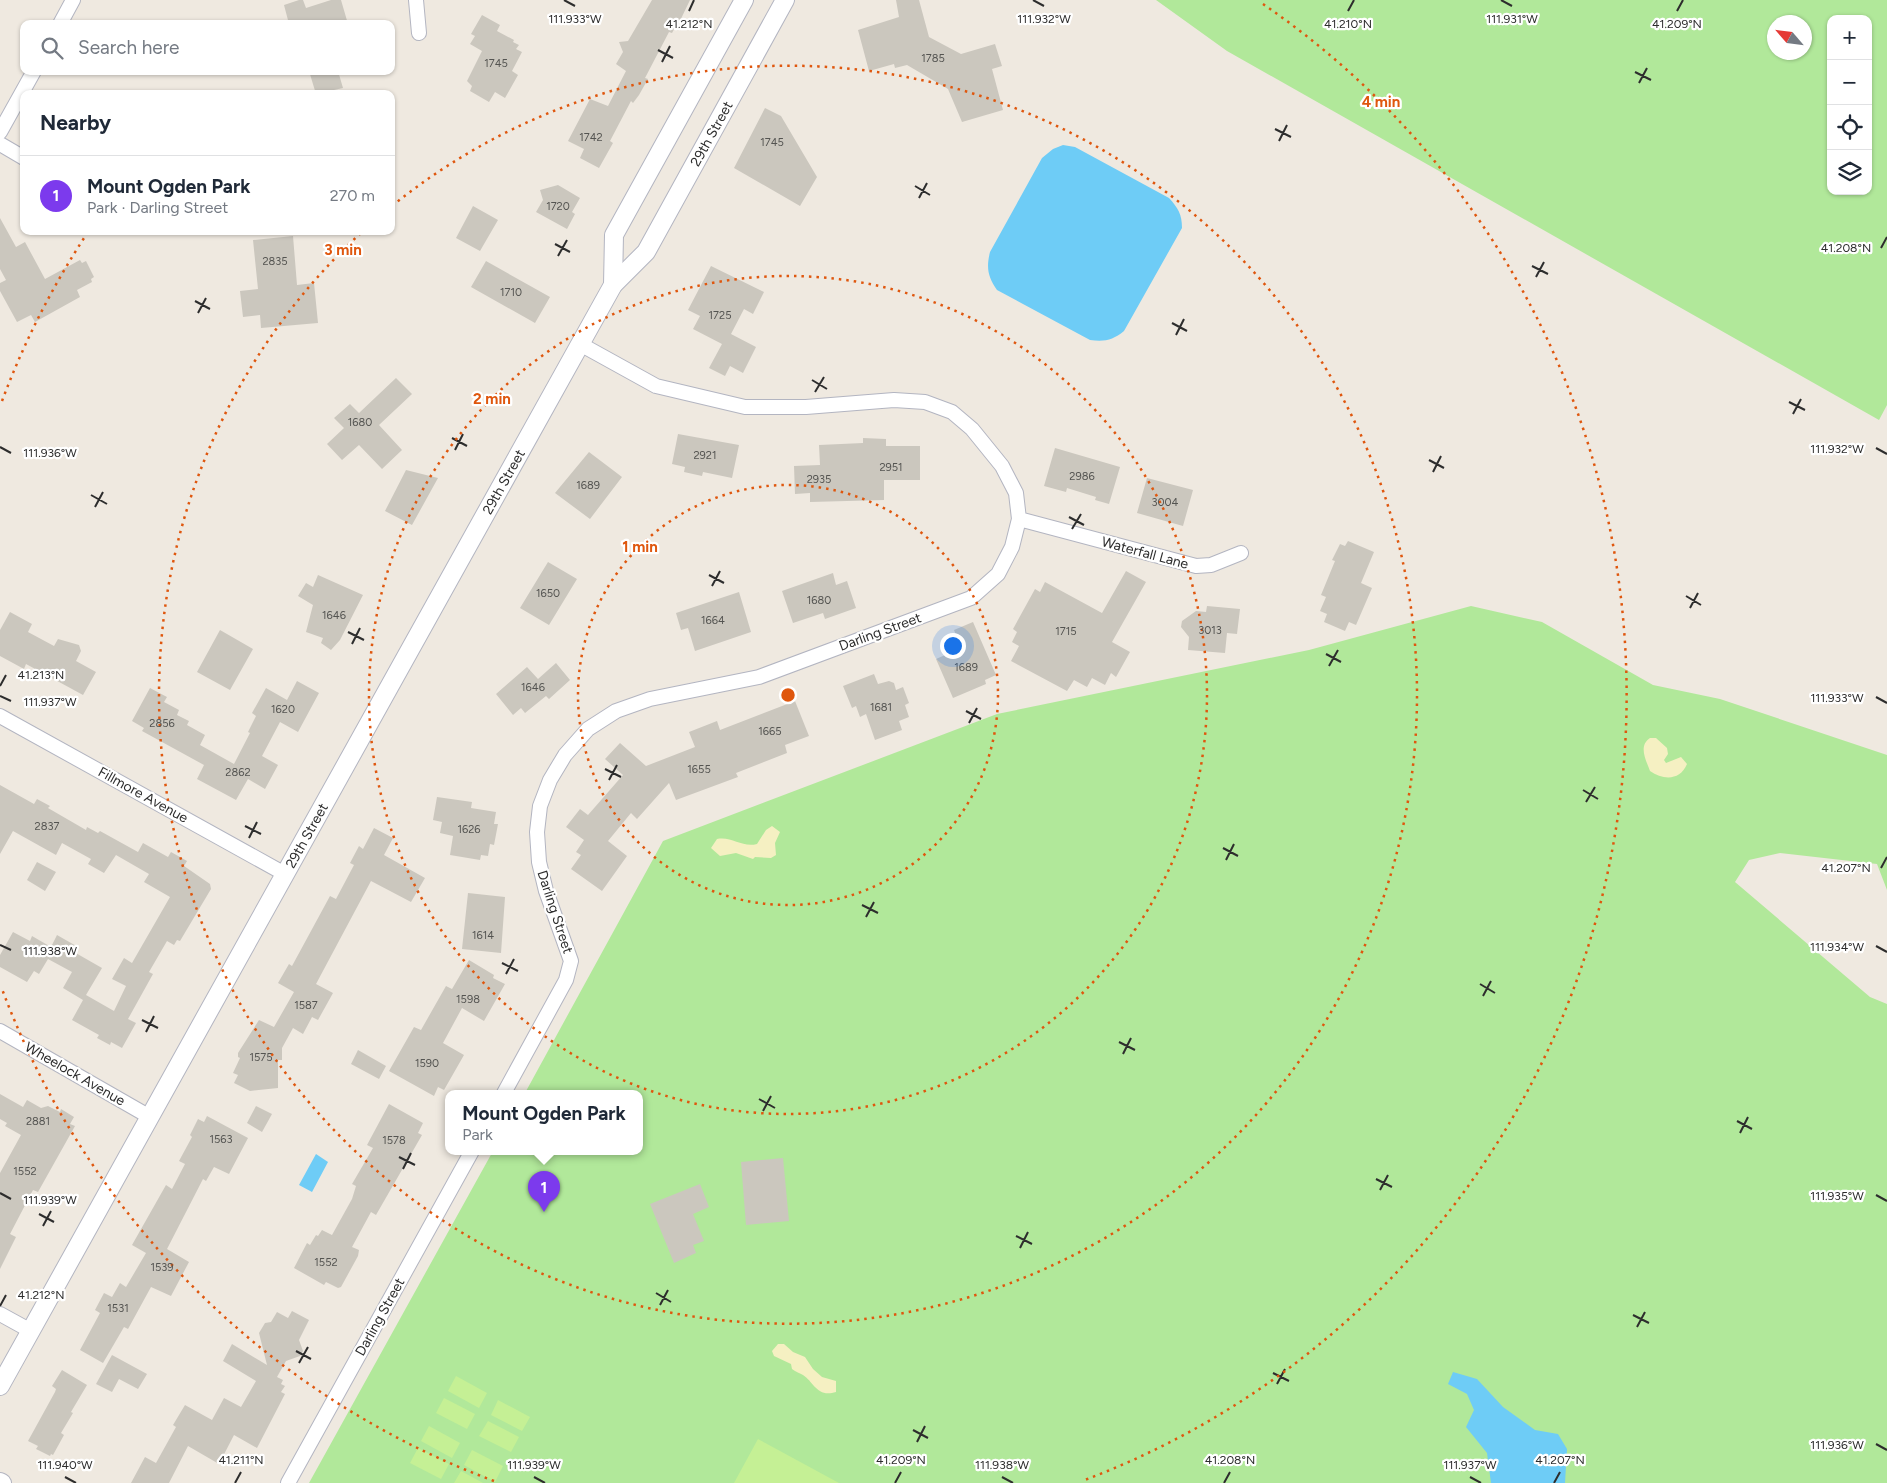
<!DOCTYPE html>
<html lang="en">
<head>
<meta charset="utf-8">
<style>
  body { margin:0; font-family:Figtree,sans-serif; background:#f6f6f7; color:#1f2937 }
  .controls { position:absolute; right:15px; top:15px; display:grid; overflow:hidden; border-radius:10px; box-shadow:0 1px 4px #0004 }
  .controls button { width:45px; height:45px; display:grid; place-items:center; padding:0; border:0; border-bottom:1px solid #e0e1e3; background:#fff; color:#1f2937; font:25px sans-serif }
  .compass { position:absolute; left:1767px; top:15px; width:45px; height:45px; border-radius:50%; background:#fff; box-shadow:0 1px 4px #0004; rotate:298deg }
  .you { position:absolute; left:952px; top:645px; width:18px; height:18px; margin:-12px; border:4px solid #fff; border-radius:50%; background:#1a73e8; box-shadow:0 0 0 8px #1a73e833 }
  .badge { display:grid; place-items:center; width:32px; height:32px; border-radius:50%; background:#7c3aed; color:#fff; font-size:16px; font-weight:700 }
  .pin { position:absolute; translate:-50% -41px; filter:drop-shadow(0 1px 2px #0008) }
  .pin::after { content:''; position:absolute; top:26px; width:18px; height:15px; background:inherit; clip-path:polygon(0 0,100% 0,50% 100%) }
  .popup { position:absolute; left:445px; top:1090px; width:198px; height:65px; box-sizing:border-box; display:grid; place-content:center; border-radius:10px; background:#fff; filter:drop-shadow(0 1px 4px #0005); font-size:16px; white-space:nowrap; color:#747a83 }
  .popup b { font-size:19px; color:#1f2937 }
  .popup::after { content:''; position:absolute; left:50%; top:100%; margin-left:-10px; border:10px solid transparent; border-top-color:#fff }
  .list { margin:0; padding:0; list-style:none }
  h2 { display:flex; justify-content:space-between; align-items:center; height:65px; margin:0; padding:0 20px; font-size:21px }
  h2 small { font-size:16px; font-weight:400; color:#747a83 }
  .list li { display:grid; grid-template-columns:32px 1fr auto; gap:15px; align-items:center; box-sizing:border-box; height:80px; padding:0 20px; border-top:1px solid #e0e1e3 }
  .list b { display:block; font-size:19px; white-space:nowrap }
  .list p { margin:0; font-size:16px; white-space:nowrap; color:#747a83 }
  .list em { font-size:16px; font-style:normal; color:#747a83 }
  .icon { flex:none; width:28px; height:28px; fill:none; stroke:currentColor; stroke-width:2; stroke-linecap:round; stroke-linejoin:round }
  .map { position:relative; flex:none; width:1887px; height:1483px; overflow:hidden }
  .search { position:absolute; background:#fff; box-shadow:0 1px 4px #0004; left:20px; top:20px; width:375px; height:55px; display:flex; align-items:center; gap:12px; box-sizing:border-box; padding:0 18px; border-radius:10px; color:#747a83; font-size:19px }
  .panel { position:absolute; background:#fff; box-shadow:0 1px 4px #0004; left:20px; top:90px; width:375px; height:145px; border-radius:10px }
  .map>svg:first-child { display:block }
</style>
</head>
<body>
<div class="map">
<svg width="1887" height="1483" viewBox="0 0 1887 1483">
  <rect width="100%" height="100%" fill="#efe9e0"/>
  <!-- green -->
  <path fill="#b1e89a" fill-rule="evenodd" d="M1156,0H1887V405L1879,420L1227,51ZM1831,19H1868V191H1831ZM1774,22H1804V52H1774Z
    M1471,606L1542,622L1653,685L1720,699L1887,755V890L1877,864L1780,853L1749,860L1735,882L1870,997L1887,1004V1483H309L493,1151H639V1093H525L663,841L997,714L1309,650Z"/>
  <!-- sand -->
  <path fill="#f5f0c2" d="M1650,738H1656L1667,748L1668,754L1664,760L1666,763L1681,757L1687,764C1680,781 1663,780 1650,771C1646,760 1638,746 1650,738Z
    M772,826L780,832L775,843L776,855L771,858L755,857L753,859L736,853L720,856L711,848L717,839C732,836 742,848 757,844L766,830Z
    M778,1344H784L793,1352L805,1357L813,1369L822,1377L836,1381V1392C817,1398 814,1382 803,1375C800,1373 796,1372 792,1369L791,1364L774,1356L772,1351Z"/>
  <!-- pitch -->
  <path fill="#c5f095" d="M456,1376L487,1393L479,1408L448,1391Z
    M444,1398L475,1414L467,1429L436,1413Z
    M498,1400L530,1417L522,1431L491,1415Z
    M488,1421L519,1437L511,1452L479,1436Z
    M429,1426L460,1443L452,1458L421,1441Z
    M758,1439L839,1483H734Z
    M418,1448L449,1464L441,1479L410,1463Z
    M472,1450L503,1466L495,1482L464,1465Z
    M461,1471L483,1483H454Z"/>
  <!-- water -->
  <path fill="#6eccf6" d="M1063,145L1075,147L1169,198C1178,208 1182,214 1182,228L1124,331C1113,340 1105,342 1090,340L997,290C988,277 986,268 990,252L1042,158L1053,149Z
    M316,1154L328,1162L312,1192L299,1185Z
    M1453,1372L1477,1379L1503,1407L1535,1430L1558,1434L1567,1449L1565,1483H1491L1487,1453L1466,1427L1474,1410L1467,1394L1448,1384Z"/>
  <!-- building -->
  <path fill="#cbc7be" d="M299,0H303L306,8L331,0H341L348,24H289L284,5Z
    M652,0H690L678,25L677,24L672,33L669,32L645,78L648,79L639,95L633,103L631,101L610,141L613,143L599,168L580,158L584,149L568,141L590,99L608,106L626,71L616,64L623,52L619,42L628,41Z
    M896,0H919L929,37L961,54L995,44L1002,66L992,69L1003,110L962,122L948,89L907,65L895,68L894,64L869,71L858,30L899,17Z
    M482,15L500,25L497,31L514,40L513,42L519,45L516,49L522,52L512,71L518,75L505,98L495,92L489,102L470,91L472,86L467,81L482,51L470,44L475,36L471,34Z
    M309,71H338L343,88L316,94Z
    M765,108L781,116L817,177L800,206L734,168Z
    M558,185L580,198L572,212L575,214L567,229L536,212L543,200L540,190Z
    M473,206L498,220L480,251L456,238Z
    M0,218L16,247L25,242L45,279L80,260L82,263L86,261L94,277L91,279L92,282L77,290L80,297L35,322L31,315L17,322L0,291V283L6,280L0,269Z
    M293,236L297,285L314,283L318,323L261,328L260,315L243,317L240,291L258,289L253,240Z
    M486,261L550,297L535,323L471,287Z
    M711,266L764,292L753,314L744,309L731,334L756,347L743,373L730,366L725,376L709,368L722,344L693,329L700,316L688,310Z
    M396,378L412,394L379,425L402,450L382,469L359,445L342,460L327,444L344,428L334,418L350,404L359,413Z
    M678,434L739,445L732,478L703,472L702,476L684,472L685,467L672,464Z
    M863,438L886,439V446H920V480H884V500L810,502V493L795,494L794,466L820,465L819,445L863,443Z
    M1055,448L1120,467L1109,504L1095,500L1096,497L1067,488L1066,492L1044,486Z
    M589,452L622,477L590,519L555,493Z
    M406,470L438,478L412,525L385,511Z
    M1147,478L1193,490L1183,526L1137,513Z
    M1348,541L1374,552L1361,583L1372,588L1356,625L1349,622L1345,631L1324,622L1327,614L1320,611L1326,597L1321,595L1335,561L1332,560L1340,544L1345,546Z
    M548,562L577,579L549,625L520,608Z
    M1126,571L1146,582L1112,642L1130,652L1116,677L1111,673L1105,685L1092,678L1087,687L1074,680L1067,691L1011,661L1019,646L1012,642L1017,632L1013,629L1035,589L1040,592L1045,582L1102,613Z
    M833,573L836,585L847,581L856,608L825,619L823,613L793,623L782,591Z
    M318,575L363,595L340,640L331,650L321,643L323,638L306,632L313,605L298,596L306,583L313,587Z
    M739,592L751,632L695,651L688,628L681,630L676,613Z
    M1207,606L1240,609L1237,634L1227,633L1225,653L1188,650L1189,637L1181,627L1182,621L1196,611L1206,612Z
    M10,612L32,624L28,632L54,646L58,639L79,645L81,651L76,661L96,672L83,695L26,664L24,669L0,656V630Z
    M973,622L996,675L985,680L986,684L953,698L936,659L961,648L954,630Z
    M220,630L253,649L230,690L197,672Z
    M556,663L570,680L549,699L546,696L525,713L521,708L513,715L496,694L527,667L538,679Z
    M874,674L878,684L889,681L894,683L896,690L903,687L909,703L905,705L909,717L899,721L902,730L875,740L866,714L860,717L856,706L852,708L843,686Z
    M297,681L319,693L298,732L280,722L262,756L278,765L265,789L248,779L236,800L197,779L204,765L142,731L144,728L132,721L150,688L167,697L164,702L179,710L177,715L189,721L187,725L205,735L200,745L234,764L250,733L248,732L256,716L252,713L266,688L287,700Z
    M795,701L809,736L785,745L787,753L736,773L738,777L676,800L669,783L637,819L631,813L608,841L627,856L602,891L571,869L581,855L576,852L584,840L566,827L580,809L588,815L623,775L605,759L620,743L646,766L695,747L689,732L717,721L720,730Z
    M0,785L34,804L37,799L50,806L48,808L86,830L87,827L98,833L100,831L138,852L143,843L168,857L171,852L187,861L184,866L210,884L211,889L180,941L177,940L174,945L167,941L149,972L153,974L128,1019L136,1023L122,1048L111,1042L110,1045L97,1038L99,1035L72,1020L83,1000L63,988L72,972L48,959L39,974L34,971L27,982L0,967V955L13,932L30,941L32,936L51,947L57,935L78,947L74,952L102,968L86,995L114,1011L126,986L112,979L124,958L132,963L170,897L144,882L149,874L116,855L104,873L88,864L91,859L62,843L56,855L13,831L0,854Z
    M437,797L472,802L471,808L496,812L494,824H498L494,845L490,844L488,856L481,855L480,860L450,855L453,836L440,833L442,822L433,820Z
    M374,828L393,838L384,855L425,878L411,902L371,881L316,984L333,993L318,1020L312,1017L303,1034L293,1028L282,1048V1060H278V1088L250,1091L234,1083L238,1075L233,1073L240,1058L238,1057V1053L259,1020L274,1027L294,992L278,983L289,964L292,966L330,896L336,899L354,865L350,863L359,846L363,849Z
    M37,862L56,872L45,891L27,880Z
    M468,893L505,897L501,953L462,949Z
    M469,960L494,975L493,978L505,984L484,1021L462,1008L443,1043L464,1055L444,1090L438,1087L434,1096L389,1071L414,1027L421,1030L446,986L452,989Z
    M358,1050L386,1066L379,1079L351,1064Z
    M0,1094L23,1107L27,1100L41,1108L48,1106L60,1112L61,1109L74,1117L70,1124L75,1126L38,1192L33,1190L10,1234L16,1237L0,1269V1173L21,1135L5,1126L7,1123L0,1119Z
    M389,1104L423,1123L418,1133L422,1135L376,1215L371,1212L352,1247L359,1250L358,1256L341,1287L338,1288L326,1282L324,1285L294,1268L307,1243L310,1245L316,1235L318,1236L322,1230L332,1235L352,1199L356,1186L352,1184L373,1148L367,1145Z
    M256,1106L272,1114L262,1132L247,1123Z
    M207,1116L248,1138L229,1174L214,1167L206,1181L203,1179L167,1249L189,1262L171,1296L151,1287L128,1329L124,1327L103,1363L80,1350L100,1313L95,1310L104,1293L112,1297L120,1283L126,1287L146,1253L132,1245L166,1185L172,1189L185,1164L179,1161L192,1137L190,1135L198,1119L204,1122Z
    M783,1158L789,1221L746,1225L741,1162Z
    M700,1184L709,1207L693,1214L704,1241L693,1245L696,1253L674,1263L650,1204Z
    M292,1311L309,1320L299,1340L303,1351L300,1356L286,1361L277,1377L283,1380L281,1384L285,1386L281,1392L285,1394L257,1448L234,1435L219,1464L188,1446L169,1483H131L145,1457L156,1463L176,1427L173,1425L185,1405L212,1420L224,1398L241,1407L256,1381L223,1361L232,1344L267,1365L259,1333L265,1323L271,1322L277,1312L288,1318Z
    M112,1355L147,1374L138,1389L119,1379L112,1392L96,1384Z
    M62,1370L87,1385L71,1412L73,1413L61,1433L64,1435L53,1455L51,1454L50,1456L36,1449L38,1446L28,1441L55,1392L56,1389L52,1386Z"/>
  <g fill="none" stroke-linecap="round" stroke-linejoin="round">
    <!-- minor casing -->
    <g stroke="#b3b5c1" stroke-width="16">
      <path id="minor" d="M416,0L419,33
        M60,24L73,0
        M0,132L34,71
        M0,144L24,158
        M1019,519L1196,566L1211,565L1241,553
        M0,716L285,874
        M0,1031L150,1117
        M504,1093L566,980L571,961L546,891L539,862L537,832L540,806L550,780L565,755L588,729L616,711L650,699L759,677L971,598L998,574L1012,547L1019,519L1016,493L1002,466L972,429L952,412L925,402L894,400L806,407H745L656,386L580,344
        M0,1314L31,1331
        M288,1483L472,1151"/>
    </g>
    <!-- tertiary casing -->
    <g stroke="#b3b5c1" stroke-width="20">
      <g id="tertiary">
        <path d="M613,285L614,235L744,0"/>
        <path id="s1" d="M0,1386L613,285L646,252L785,0"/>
        <path d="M0,1482L2,1483"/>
      </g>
    </g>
    <!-- minor -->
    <use href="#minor" stroke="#fff" stroke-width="14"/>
    <!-- tertiary -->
    <use href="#tertiary" stroke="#fff" stroke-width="18"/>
  </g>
  <!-- ticks -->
  <path fill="none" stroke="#2d2d2d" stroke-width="2" d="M564,0L575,6M1033,0L1044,6M1501,0L1512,6M689,11L694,0M1348,11L1354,0M1677,11L1683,0M658,50L673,58M662,62L670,46M1635,72L1651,80M1639,83L1647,68M1275,129L1291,137M1279,141L1287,125M915,186L930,195M919,198L927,183M555,244L570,252M1881,248L1887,237M558,256L567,240M1532,266L1548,274M1536,277L1544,262M195,301L210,309M198,313L206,298M1172,323L1187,331M1176,335L1184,319M812,380L827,389M815,392L824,377M1789,402L1805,410M1793,414L1801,399M452,438L467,446M0,447L11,453M1876,448L1887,454M455,450L463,434M1429,460L1444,468M1433,472L1441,456M91,495L107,504M95,507L103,492M1069,517L1084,525M1072,529L1081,514M709,575L724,583M712,586L720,571M1686,596L1701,605M1690,608L1698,593M348,632L364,640M352,644L360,628M1326,654L1341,662M1329,666L1338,650M0,686L6,675M0,696L11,701M1876,697L1887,703M966,711L981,719M969,723L977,708M605,769L621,777M609,780L617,765M1583,790L1598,799M1586,802L1595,787M245,826L261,834M249,838L257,822M1223,848L1238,856M1226,860L1234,844M1881,868L1887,857M862,905L878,913M866,917L874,902M0,945L11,950M1876,946L1887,952M502,963L518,971M506,974L514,959M1480,984L1495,993M1483,996L1491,981M142,1020L158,1028M146,1032L154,1016M1119,1042L1135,1050M1123,1054L1131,1038M759,1099L775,1108M763,1111L771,1096M1737,1121L1752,1129M1740,1133L1748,1117M399,1157L415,1165M403,1169L411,1153M1376,1179L1392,1187M1380,1190L1388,1175M0,1193L11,1199M1876,1195L1887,1201M39,1214L54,1222M43,1226L51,1211M1016,1236L1032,1244M1020,1248L1028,1232M656,1293L671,1302M660,1305L668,1290M0,1306L6,1295M1633,1315L1649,1323M1637,1327L1645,1312M296,1351L311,1359M299,1363L308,1347M1273,1373L1289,1381M1277,1384L1285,1369M913,1430L928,1438M917,1442L925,1426M1876,1444L1887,1450M65,1477L76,1483M534,1477L545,1483M1002,1477L1013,1483M1470,1477L1481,1483M235,1483L241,1472M895,1483L901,1472M1224,1483L1230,1472M1554,1483L1560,1472"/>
  <!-- distance rings -->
  <g fill="none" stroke="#df570e" stroke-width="2.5" stroke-dasharray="2.5 5">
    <circle cx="788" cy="695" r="210"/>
    <circle cx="788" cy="695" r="419"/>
    <path d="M392 206A629 629 0 1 1 363 231"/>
    <path d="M494 1481A839 839 0 0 1 2 989M2 401A839 839 0 0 1 88 232M1263 4A839 839 0 0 1 1082 1481"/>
  </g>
  <g text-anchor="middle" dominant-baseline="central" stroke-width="4.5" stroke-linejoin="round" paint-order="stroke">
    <!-- number labels -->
    <g font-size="11" fill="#545451">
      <text x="933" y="58">1785</text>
      <text x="496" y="63">1745</text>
      <text x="591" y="137">1742</text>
      <text x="772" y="142">1745</text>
      <text x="558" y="206">1720</text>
      <text x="275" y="261">2835</text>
      <text x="511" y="292">1710</text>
      <text x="720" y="315">1725</text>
      <text x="360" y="422">1680</text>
      <text x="705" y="455">2921</text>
      <text x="891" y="467">2951</text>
      <text x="1082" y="476">2986</text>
      <text x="819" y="479">2935</text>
      <text x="588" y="485">1689</text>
      <text x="1165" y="502">3004</text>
      <text x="548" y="593">1650</text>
      <text x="819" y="600">1680</text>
      <text x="334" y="615">1646</text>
      <text x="713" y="620">1664</text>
      <text x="1210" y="630">3013</text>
      <text x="1066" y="631">1715</text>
      <text x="966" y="667">1689</text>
      <text x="533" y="687">1646</text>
      <text x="881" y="707">1681</text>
      <text x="283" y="709">1620</text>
      <text x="162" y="723">2856</text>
      <text x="770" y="731">1665</text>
      <text x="699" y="769">1655</text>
      <text x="238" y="772">2862</text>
      <text x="47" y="826">2837</text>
      <text x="469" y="829">1626</text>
      <text x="483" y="935">1614</text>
      <text x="468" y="999">1598</text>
      <text x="306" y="1005">1587</text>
      <text x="261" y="1057">1575</text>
      <text x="427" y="1063">1590</text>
      <text x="38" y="1121">2881</text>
      <text x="221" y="1139">1563</text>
      <text x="394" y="1140">1578</text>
      <text x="25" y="1171">1552</text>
      <text x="326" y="1262">1552</text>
      <text x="162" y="1267">1539</text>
      <text x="118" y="1308">1531</text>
    </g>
    <!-- street labels -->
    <g font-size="14" fill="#2d2d2d" stroke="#fff">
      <text stroke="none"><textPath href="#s1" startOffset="1442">29th Street</textPath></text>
      <text stroke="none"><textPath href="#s1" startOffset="1035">29th Street</textPath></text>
      <text transform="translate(1145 553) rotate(15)">Waterfall Lane</text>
      <text transform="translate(880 632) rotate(-20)">Darling Street</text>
      <text transform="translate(143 795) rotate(29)">Fillmore Avenue</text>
      <text stroke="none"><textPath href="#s1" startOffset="630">29th Street</textPath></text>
      <text transform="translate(555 912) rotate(72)">Darling Street</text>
      <text transform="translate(75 1074) rotate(30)">Wheelock Avenue</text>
      <text transform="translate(380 1317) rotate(-61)">Darling Street</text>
    </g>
  </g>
  <g font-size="12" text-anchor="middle" fill="#2d2d2d" stroke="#fff" stroke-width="4.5" stroke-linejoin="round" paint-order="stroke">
    <text x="575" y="23">111.933°W</text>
    <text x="1044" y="23">111.932°W</text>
    <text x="1512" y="23">111.931°W</text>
    <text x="689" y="28">41.212°N</text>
    <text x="1348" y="28">41.210°N</text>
    <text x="1677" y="28">41.209°N</text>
    <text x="1846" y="252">41.208°N</text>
    <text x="1837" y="453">111.932°W</text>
    <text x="50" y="457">111.936°W</text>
    <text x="41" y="679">41.213°N</text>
    <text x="1837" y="702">111.933°W</text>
    <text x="50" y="706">111.937°W</text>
    <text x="1846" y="872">41.207°N</text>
    <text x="1837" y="951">111.934°W</text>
    <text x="50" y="955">111.938°W</text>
    <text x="1837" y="1200">111.935°W</text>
    <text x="50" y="1204">111.939°W</text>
    <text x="41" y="1299">41.212°N</text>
    <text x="1837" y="1449">111.936°W</text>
    <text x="241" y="1464">41.211°N</text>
    <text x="901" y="1464">41.209°N</text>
    <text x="1230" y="1464">41.208°N</text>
    <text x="1560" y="1464">41.207°N</text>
    <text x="65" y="1469">111.940°W</text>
    <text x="534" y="1469">111.939°W</text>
    <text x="1002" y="1469">111.938°W</text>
    <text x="1470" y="1469">111.937°W</text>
  </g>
  <circle cx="788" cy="695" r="8" fill="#df570e" stroke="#fff" stroke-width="2.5"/>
  <g font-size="15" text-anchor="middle" font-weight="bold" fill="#df570e" stroke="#fff" stroke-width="4.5" stroke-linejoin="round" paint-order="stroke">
    <text x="1381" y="107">4 min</text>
    <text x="343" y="255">3 min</text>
    <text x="492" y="404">2 min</text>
    <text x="640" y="552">1 min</text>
  </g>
</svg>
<div class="controls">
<button>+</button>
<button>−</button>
<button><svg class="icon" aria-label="locate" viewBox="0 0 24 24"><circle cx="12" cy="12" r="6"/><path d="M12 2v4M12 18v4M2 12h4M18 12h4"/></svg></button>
<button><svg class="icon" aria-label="layers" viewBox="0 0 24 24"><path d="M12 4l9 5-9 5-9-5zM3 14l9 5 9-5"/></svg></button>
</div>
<svg class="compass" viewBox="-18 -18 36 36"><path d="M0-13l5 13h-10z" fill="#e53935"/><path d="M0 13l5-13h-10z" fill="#747a83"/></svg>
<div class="you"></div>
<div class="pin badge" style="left:544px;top:1212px">1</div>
<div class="popup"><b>Mount Ogden Park</b>Park</div>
<div class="search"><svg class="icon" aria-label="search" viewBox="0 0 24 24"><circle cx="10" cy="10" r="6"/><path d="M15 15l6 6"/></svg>Search here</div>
<section class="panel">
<h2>Nearby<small></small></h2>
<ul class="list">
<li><span class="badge">1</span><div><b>Mount Ogden Park</b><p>Park · Darling Street</p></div><em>270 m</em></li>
</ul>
</section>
</div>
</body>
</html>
